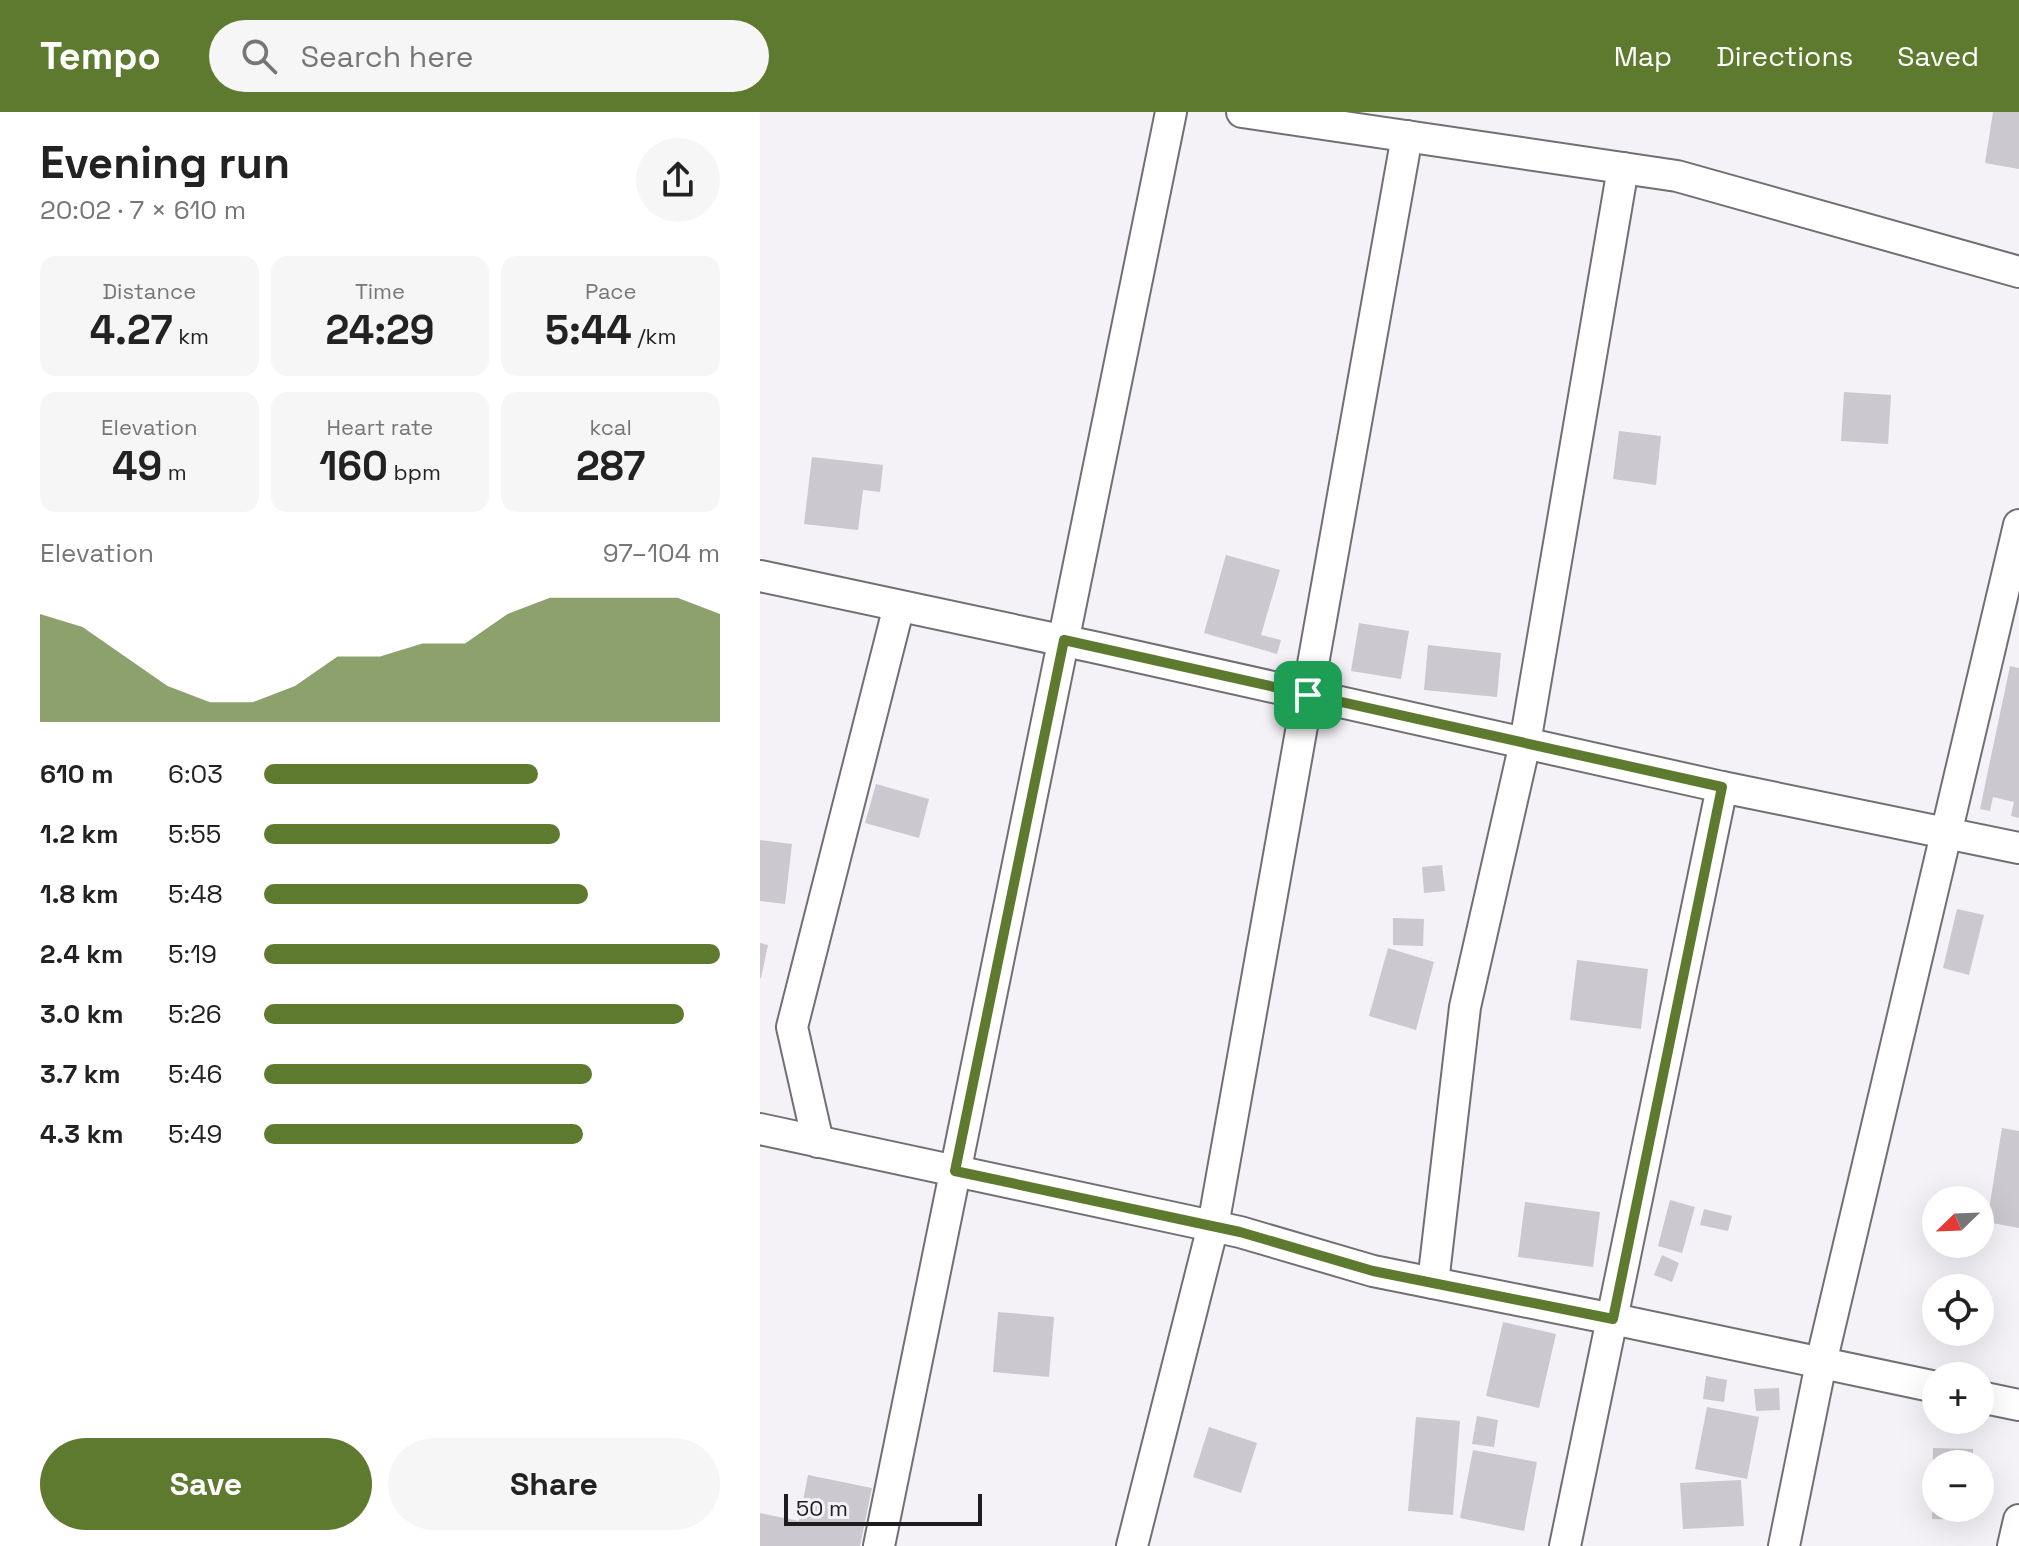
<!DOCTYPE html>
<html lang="en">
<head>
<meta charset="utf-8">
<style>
  :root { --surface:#fff; --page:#f6f6f6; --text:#222; --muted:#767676; --accent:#5e7a2f }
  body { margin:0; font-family:"Space Grotesk",sans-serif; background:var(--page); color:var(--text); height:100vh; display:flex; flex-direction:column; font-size:30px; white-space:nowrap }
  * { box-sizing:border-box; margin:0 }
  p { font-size:26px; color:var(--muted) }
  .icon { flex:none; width:44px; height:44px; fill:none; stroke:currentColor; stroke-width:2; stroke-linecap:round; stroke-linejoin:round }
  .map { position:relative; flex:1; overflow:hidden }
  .drawer { display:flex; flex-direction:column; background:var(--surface); width:760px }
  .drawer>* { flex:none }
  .needle { width:52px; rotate:247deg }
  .tools { position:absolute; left:1162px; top:1074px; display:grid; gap:16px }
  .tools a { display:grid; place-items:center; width:72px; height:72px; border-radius:50%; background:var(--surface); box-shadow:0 8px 32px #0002; font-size:40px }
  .scale { position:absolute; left:24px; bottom:20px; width:198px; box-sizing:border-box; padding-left:8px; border:4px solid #1d1c1f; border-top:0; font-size:22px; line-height:28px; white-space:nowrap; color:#1d1c1f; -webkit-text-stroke:6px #f4f1f7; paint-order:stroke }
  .pin { position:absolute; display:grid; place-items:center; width:68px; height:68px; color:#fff; margin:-34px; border-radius:16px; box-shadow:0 4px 12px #0006 }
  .round { display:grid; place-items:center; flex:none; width:84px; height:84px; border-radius:42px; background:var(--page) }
  .head { display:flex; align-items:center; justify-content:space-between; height:136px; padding:0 40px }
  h1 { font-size:44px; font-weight:800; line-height:60px }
  .metrics { display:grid; grid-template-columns:repeat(3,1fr); gap:12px; height:136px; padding:8px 40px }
  .metrics div { display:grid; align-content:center; border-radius:16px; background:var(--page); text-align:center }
  .metrics b { font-size:40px; font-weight:800 }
  .metrics small { font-size:22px; font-weight:400 }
  .metrics p { font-size:22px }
  .chart { height:224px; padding:16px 40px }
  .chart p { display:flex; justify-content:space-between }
  .chart svg { width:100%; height:144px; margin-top:8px; fill:var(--accent); opacity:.7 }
  .primary-button { display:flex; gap:16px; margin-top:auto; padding:16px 40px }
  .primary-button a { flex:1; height:92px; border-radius:48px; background:var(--accent); color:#fff; font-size:32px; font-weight:800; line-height:92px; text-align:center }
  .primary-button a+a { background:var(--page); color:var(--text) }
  ul { padding:0 40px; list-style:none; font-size:26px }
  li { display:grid; grid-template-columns:128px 96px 1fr; align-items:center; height:60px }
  li i { height:20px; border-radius:10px; background:var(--accent) }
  header { display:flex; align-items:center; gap:48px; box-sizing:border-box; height:112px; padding:0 40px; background:var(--accent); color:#fff }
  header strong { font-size:38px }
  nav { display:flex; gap:44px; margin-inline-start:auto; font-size:28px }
  .search { width:560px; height:72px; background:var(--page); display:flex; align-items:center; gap:20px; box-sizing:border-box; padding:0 28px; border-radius:44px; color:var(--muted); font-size:30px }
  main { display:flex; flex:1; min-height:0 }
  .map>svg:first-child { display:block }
</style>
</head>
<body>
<header>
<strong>Tempo</strong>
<div class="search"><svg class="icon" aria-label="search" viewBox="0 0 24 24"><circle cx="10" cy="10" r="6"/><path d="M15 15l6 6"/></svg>Search here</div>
<nav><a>Map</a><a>Directions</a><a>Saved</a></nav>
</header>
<main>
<section class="drawer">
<div class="head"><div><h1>Evening run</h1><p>20:02 · 7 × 610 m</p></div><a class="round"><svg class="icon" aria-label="share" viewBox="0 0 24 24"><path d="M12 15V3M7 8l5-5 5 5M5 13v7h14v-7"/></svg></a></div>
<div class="metrics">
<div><p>Distance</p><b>4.27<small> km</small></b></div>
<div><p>Time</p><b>24:29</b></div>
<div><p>Pace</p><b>5:44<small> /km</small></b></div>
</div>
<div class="metrics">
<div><p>Elevation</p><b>49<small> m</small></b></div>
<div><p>Heart rate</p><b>160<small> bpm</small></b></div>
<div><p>kcal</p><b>287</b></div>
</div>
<div class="chart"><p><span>Elevation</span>97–104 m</p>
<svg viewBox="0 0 160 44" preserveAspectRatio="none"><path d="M0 44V11L10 15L20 24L30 33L40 38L50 38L60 33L70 24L80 24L90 20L100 20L110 11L120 6L130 6L140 6L150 6L160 11V44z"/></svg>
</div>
<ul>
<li><b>610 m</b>6:03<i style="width:60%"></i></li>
<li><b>1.2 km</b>5:55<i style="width:65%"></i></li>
<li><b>1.8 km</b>5:48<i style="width:71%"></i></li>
<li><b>2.4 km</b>5:19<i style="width:100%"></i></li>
<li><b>3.0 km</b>5:26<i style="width:92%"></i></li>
<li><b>3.7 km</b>5:46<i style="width:72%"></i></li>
<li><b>4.3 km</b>5:49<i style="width:70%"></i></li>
</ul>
<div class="primary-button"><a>Save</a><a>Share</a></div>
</section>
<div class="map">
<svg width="1259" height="1434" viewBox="0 0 1259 1434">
  <rect width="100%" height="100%" fill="#f4f1f7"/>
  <g fill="#cbc8cf">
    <polygon points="1233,0 1259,0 1259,57 1225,51"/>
    <polygon points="1084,280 1131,283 1128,332 1081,329"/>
    <polygon points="859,319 901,324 896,373 853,367"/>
    <polygon points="52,345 123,353 120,380 103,378 98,418 44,412"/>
    <polygon points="466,443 520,458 501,523 521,528 517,542 444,521"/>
    <polygon points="599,511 649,519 641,567 591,559"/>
    <polygon points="668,533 741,541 737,585 664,578"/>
    <polygon points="1250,554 1259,556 1259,706 1251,704 1254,690 1233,685 1230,699 1220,697"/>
    <polygon points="116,672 169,687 159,726 105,711"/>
    <polygon points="0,728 32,732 25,792 0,789"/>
    <polygon points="682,753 685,779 664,781 662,755"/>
    <polygon points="1197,797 1224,803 1209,863 1183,856"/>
    <polygon points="633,806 664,807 663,834 633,833"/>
    <polygon points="0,831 8,833 1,866 0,866"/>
    <polygon points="628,836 674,850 656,918 609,904"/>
    <polygon points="817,848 888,857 881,917 810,908"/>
    <polygon points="1242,1016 1259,1019 1259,1116 1227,1110"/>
    <polygon points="910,1088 935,1095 922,1141 898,1134"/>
    <polygon points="765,1090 840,1100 833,1155 758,1145"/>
    <polygon points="944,1097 972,1104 968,1119 940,1113"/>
    <polygon points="902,1143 919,1151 912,1170 894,1163"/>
    <polygon points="238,1200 294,1205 289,1265 233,1260"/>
    <polygon points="743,1210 796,1222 779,1296 726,1284"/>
    <polygon points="946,1264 967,1268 964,1290 943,1287"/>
    <polygon points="1019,1276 1020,1298 996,1299 994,1277"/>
    <polygon points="947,1295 999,1305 987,1367 935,1357"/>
    <polygon points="717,1304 738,1308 734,1335 712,1332"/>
    <polygon points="656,1305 700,1309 693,1403 648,1399"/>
    <polygon points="449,1315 497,1331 481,1381 433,1365"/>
    <polygon points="1173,1336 1213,1337 1213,1352 1176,1352 1176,1396 1212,1396 1211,1408 1172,1407"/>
    <polygon points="713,1338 777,1350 764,1419 700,1406"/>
    <polygon points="48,1363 112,1376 100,1434 0,1434 0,1401 39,1409"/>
    <polygon points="981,1368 984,1414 923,1417 920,1371"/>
  </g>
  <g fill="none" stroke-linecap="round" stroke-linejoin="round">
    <g stroke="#716e74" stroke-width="34">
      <g id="minor">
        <polyline points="482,0 917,64 1259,160"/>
        <polyline points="0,464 338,536 962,675 805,1434"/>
        <polyline points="962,675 1259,736"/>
        <polyline points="0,1017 480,1120 613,1159 853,1207 1176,1275"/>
        <polyline points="58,1030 32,915 139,494"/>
        <polyline points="673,1171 705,895 765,631 863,56"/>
        <polyline points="1220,1285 1259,1293"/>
        <polyline points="119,1434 411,0"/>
        <polyline points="372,1434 453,1114 647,24"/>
        <polyline points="1024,1434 1061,1251 1259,413"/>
        <polyline points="1253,1434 1259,1408"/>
      </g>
    </g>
    <use href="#minor" stroke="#fff" stroke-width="30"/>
  </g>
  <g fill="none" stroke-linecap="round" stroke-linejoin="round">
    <g stroke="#fff" stroke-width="16">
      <polygon id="route" points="304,528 962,675 853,1207 613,1159 480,1120 195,1059"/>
    </g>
    <use href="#route" stroke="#5e7a2f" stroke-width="10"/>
  </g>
</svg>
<div class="tools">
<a><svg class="needle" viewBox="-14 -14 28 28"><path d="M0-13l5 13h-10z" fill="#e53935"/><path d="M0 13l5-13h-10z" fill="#767676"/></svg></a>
<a><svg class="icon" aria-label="locate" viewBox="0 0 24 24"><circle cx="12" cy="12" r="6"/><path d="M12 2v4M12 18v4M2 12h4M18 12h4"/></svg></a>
<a>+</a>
<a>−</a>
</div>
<div class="scale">50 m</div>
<div class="pin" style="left:548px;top:583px;background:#1e9e55"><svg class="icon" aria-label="arrive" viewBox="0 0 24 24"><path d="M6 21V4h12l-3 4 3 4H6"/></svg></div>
</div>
</main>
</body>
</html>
